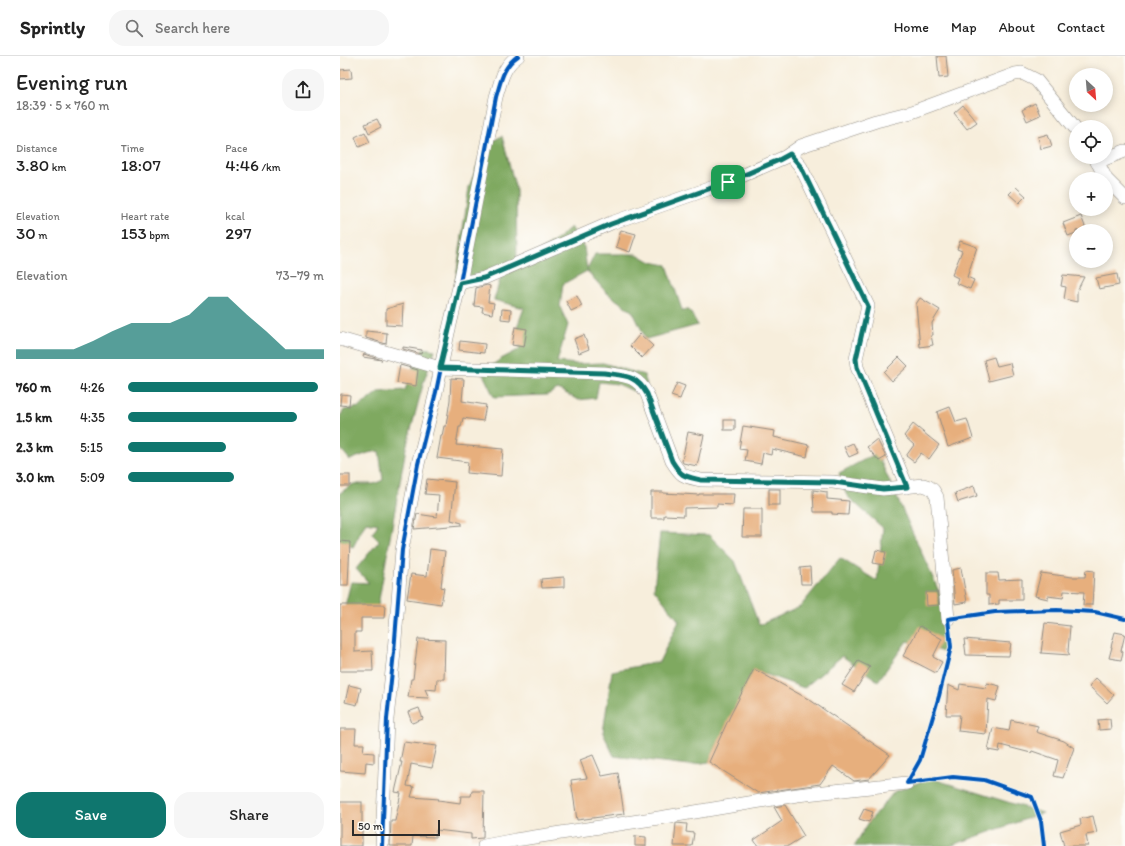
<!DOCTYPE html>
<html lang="en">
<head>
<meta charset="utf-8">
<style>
  :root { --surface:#fff; --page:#f6f6f6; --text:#222; --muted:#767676; --line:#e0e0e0; --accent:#0f766e }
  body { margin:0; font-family:Itim,sans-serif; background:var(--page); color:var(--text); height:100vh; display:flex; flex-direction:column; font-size:15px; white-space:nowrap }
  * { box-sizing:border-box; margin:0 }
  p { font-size:13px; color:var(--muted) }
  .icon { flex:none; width:22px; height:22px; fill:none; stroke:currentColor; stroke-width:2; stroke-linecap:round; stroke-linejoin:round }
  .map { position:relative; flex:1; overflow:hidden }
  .sheet { display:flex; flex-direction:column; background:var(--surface); width:340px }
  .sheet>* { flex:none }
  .needle { width:26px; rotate:154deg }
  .fabs { position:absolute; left:729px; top:12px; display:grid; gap:8px }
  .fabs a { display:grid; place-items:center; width:44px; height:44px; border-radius:50%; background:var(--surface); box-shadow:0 2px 10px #0003; font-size:20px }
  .scale { position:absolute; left:12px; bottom:10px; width:88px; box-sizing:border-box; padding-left:4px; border:2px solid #2b2b2b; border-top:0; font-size:11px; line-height:14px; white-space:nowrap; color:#2b2b2b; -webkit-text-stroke:3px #fdfcf7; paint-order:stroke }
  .pin { position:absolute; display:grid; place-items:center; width:34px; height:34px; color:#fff; margin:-17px; border-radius:8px; box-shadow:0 2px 6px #0006 }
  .round { display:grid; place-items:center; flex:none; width:42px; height:42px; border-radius:16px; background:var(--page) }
  .overview { display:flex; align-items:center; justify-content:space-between; height:68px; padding:0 16px }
  h1 { font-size:22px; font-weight:600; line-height:30px }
  .metrics { display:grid; grid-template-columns:repeat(3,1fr); gap:6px; height:68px; padding:4px 16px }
  .metrics div { display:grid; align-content:center }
  .metrics b { font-size:17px; font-weight:600 }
  .metrics small { font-size:11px; font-weight:400 }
  .metrics p { font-size:11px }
  .chart { height:112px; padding:8px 16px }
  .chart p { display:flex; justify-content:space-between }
  .chart svg { width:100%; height:72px; margin-top:4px; fill:var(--accent); opacity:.7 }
  .action { display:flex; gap:8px; margin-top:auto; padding:8px 16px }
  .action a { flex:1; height:46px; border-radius:16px; background:var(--accent); color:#fff; font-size:16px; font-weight:600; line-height:46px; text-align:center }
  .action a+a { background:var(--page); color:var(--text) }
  ul { padding:0 16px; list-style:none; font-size:13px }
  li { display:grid; grid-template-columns:64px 48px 1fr; align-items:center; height:30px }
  li i { height:10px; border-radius:5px; background:var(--accent) }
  header { display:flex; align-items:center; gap:24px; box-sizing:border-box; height:56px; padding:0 20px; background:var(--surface); border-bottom:1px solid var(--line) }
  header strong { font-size:19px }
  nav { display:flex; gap:22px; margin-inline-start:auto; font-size:14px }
  .search { width:280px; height:36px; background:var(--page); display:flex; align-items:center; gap:10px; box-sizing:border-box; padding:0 14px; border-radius:16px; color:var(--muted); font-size:15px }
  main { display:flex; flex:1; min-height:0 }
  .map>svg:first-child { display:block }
</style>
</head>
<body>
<header>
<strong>Sprintly</strong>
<div class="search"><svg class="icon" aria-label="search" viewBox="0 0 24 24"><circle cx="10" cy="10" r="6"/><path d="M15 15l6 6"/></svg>Search here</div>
<nav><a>Home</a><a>Map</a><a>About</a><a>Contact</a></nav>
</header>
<main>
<section class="sheet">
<div class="overview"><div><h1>Evening run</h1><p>18:39 · 5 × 760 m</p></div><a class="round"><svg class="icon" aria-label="share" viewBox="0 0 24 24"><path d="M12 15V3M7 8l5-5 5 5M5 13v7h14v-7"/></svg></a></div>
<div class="metrics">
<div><p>Distance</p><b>3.80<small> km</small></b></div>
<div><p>Time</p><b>18:07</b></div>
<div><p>Pace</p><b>4:46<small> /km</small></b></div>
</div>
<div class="metrics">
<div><p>Elevation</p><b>30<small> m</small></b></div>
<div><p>Heart rate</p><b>153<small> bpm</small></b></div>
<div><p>kcal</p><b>297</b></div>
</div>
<div class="chart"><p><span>Elevation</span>73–79 m</p>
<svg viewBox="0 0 160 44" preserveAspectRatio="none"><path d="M0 44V38L10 38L20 38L30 38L40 33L50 27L60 22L70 22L80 22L90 17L100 6L110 6L120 17L130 27L140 38L150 38L160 38V44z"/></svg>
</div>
<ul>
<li><b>760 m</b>4:26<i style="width:97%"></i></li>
<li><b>1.5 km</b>4:35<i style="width:86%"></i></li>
<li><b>2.3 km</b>5:15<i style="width:50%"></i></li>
<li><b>3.0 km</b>5:09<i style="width:54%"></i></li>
</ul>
<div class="action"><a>Save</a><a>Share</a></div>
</section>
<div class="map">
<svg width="785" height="790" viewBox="0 0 785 790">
  <rect width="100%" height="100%" fill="#fdfcf7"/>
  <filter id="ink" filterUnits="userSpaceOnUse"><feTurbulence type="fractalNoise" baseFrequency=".025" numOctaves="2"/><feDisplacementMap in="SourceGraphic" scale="8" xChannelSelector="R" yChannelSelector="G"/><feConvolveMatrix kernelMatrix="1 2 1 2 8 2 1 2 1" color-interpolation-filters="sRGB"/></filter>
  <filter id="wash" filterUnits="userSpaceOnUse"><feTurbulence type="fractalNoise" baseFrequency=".012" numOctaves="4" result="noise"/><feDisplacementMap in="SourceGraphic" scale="16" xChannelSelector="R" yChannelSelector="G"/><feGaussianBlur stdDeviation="0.9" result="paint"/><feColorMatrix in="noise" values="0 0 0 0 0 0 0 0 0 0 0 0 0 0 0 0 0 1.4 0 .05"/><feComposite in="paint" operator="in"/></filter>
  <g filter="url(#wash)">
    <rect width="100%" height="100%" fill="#f7eedc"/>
    <g fill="#7fa961" stroke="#556a46">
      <polygon points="162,80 176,134 177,205 115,229 129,131 145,89"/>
      <polygon points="231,171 244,191 247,214 255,198 297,198 311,206 327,209 342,254 349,254 358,269 306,283 293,256 267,237 247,215 223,228 220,251 228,269 217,306 237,308 263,307 304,319 307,328 293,335 278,328 259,326 256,342 238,344 218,333 207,339 154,341 142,316 161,303 180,293 174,279 184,252 154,244 161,220 215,185"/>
      <polygon points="83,292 95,294 84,325 66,392 37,555 5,550 11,526 29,527 16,513 39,485 32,478 38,468 26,466 13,491 0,486 0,437 13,428 34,428 43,424 39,395 28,397 10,404 0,392 0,360 4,354 19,351 38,336 65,334 76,303"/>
      <polygon points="537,397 601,540 603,596 567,585 538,625 502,600 464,632 414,614 369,706 348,709 274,700 263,677 272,615 319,606 339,565 314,533 320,477 369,479 395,505 419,569 460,551 500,502 537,525 543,472 507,440 499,417"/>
      <polygon points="590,722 703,757 610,790 514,790 529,766 554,736"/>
    </g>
    <g id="blocks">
      <g fill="#e7af7d">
        <polygon points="597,0 606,0 608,21 599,22"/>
        <polygon points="11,13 12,22 0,23 0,14"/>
        <polygon points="695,47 700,59 687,65 682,54"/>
        <polygon points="623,49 637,66 627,73 614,57"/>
        <polygon points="37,63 41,71 29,77 25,68"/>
        <polygon points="25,76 30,86 19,91 15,81"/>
        <polygon points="708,78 712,90 701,93 698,81"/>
        <polygon points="676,131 686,140 679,147 669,138"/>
        <polygon points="741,160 746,173 736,175 736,177 728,180 723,167"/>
        <polygon points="281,174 296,178 290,196 276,191"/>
        <polygon points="620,185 637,191 627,221 634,224 630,233 616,227 618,222 612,219 622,195 617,193"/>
        <polygon points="777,218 779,229 759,233 756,222"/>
        <polygon points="723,219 744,221 737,235 737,246 724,243 726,231 721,230"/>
        <polygon points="147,229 150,230 148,246 154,247 152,258 142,256 143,251 134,250 136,232"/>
        <polygon points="237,240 242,250 231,255 226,245"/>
        <polygon points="580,242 600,254 592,267 593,279 591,279 593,289 580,291 576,248"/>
        <polygon points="63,248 62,270 46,269 46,253"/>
        <polygon points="162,253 171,254 170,264 161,263"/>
        <polygon points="175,271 187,273 184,291 172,289"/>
        <polygon points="26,275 47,277 46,288 26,282"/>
        <polygon points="300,278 313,290 302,302 290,290"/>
        <polygon points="244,279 249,293 239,297 234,283"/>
        <polygon points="120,285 145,288 144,297 119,294"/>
        <polygon points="63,291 82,294 81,298 63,293"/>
        <polygon points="24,298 42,304 23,301"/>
        <polygon points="559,301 568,310 552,325 544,316"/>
        <polygon points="654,301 657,310 670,307 673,319 649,325 644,304"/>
        <polygon points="60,309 78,314 76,330 57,327"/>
        <polygon points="111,322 124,323 122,345 146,349 143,365 123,362 121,371 119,371 116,389 163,393 161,420 127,417 128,406 97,402 101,380 102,380 104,370 106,370 110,344"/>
        <polygon points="337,327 345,330 340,343 331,340"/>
        <polygon points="1,338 10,339 9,350 0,349"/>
        <polygon points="610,351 616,366 627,363 633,382 608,391 597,356"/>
        <rect x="384" y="364" width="11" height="10"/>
        <polygon points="573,368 599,389 589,403 581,397 574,406 566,400 574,389 564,380"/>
        <polygon points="403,370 435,375 434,381 469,389 467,401 432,393 431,399 423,397 421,408 405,405 407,394 399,393"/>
        <polygon points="348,376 364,379 357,410 343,407 342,405"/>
        <polygon points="537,383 546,401 539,405 527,391"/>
        <polygon points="513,387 518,397 509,401 504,391"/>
        <rect x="0" y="419" width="10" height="11"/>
        <polygon points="87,423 115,426 111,464 122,467 122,469 74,473 77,458 97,461 99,439 85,438"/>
        <polygon points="634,430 637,440 618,446 615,437"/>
        <rect x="429" y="433" width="11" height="16"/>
        <polygon points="473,434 487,436 487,443 509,445 508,459 492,458 492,456 474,456"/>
        <polygon points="311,436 323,436 323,437 359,439 359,438 394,438 393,449 377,448 377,451 344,452 344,460 324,459 324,462 311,462"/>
        <polygon points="403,453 422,453 422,481 402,481"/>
        <polygon points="0,485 10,486 8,529 0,529"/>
        <polygon points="90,493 105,495 101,531 104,532 101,548 67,543 71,518 87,520"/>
        <polygon points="536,494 546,496 543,509 533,507"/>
        <polygon points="470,511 471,528 461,528 460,512"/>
        <polygon points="621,512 627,546 615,548 612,514"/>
        <polygon points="746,514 754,515 752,549 743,549 744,536 724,535 723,542 708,540 708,543 695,540 701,517 732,521 745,521"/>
        <polygon points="646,517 658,517 659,524 682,523 682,544 659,544 659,548 649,549 649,539 646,539"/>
        <polygon points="224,521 224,531 202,532 201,523"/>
        <polygon points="586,536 597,536 599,549 587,550"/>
        <polygon points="0,549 45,549 44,562 21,562 21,576 15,576 15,596 32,595 33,615 0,615"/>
        <polygon points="705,567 730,570 728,596 730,599 701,597"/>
        <polygon points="580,570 602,583 593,601 602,606 596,617 563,600"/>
        <polygon points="775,576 785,578 781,595 783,596 781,604 769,602 772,591 771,591"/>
        <polygon points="78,583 105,584 104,623 97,623 96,634 85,633 89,642 68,641 71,623 73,623"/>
        <polygon points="624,583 671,587 669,600 626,599"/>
        <polygon points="518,605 530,611 514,636 502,629"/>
        <polygon points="414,613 470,644 550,699 529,723 514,725 493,710 480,728 418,737 369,706 390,660"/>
        <polygon points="756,622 774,639 767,647 749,630"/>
        <polygon points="647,627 660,630 656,645 648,643 646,678 618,675 620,659 606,659 608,629 619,634 620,628 646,632"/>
        <polygon points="9,629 21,632 17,649 5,646"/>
        <polygon points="79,652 83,663 72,667 68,656"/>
        <polygon points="770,663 771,673 759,674 758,664"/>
        <polygon points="671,664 698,670 696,676 724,685 734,692 723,722 714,720 718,704 692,695 691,697 660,689 659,696 648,694 653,672 669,675"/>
        <polygon points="0,673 16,673 15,688 24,688 23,696 34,697 34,707 26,706 25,717 0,715"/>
        <polygon points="64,686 97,690 92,712 71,708 67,730 74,731 71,741 99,743 98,744 120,747 121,740 131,740 132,735 144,735 143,782 131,783 131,778 96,774 96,781 73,780 72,790 50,790 51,765 55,765 61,737 55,736 62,706 60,706"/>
        <polygon points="253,699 262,720 278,717 284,758 237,764 231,724 247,722 240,704"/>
        <rect x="0" y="746" width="22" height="44"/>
        <polygon points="445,749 464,780 448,790 418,790 414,784 442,765 434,751"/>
        <polygon points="524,753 533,756 529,766 519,763"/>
        <polygon points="753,760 757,777 746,779 748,790 724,790 720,775 741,769 740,763"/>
        <polygon points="336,767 347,768 346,776 354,777 352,790 334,790"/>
        <polygon points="295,780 306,781 306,790 295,790"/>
      </g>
    </g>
  </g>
  <g filter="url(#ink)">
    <use href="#blocks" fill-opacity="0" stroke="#918c84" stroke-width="1"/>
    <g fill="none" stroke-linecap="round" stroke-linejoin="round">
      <g stroke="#918c84" stroke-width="14">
        <g id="street">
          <polyline points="450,98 461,111 528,250 516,303 517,311 567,431"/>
          <polyline points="755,101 766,123 785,142"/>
          <polyline points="757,106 785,95"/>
          <polyline points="120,227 144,222 271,167 388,126 445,101 461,90 536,65 572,56 675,18 682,17 696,24 736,73"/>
          <path d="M 0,283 L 100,312 L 264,317 C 284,320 296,318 307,338 L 332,405 C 342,421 343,420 361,424 L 493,426 L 543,433 L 583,429 L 589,431 L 593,434 L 597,441 L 608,563"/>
          <path d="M 42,790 L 47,663 L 54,596 L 62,494 L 78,408 L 96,336 L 108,277 L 120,227 L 156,41 C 161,25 163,10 178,0"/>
          <polyline points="144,790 175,784 325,761 457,739 567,727"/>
        </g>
      </g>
      <use href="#street" stroke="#fff" stroke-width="13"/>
      <g stroke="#fdfcf7" stroke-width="6">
        <g id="cycleway">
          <path d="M 42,790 L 47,663 L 54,596 L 62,494 L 78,408 L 96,336 L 108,277 L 120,227 L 156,41 C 161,25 163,10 178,0"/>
          <polyline points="704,790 701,765 692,741 644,724 613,721 567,727 580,704 599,640 611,591 608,563 655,556 717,554 755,556 785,563"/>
        </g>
      </g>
      <use href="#cycleway" stroke="#0057b8" stroke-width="4"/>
    </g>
  </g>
  <g fill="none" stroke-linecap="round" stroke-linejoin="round" filter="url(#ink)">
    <g stroke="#fff" stroke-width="8">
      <path id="route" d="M 450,98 L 461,111 L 528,250 L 516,303 L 517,311 L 567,431 L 543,433 L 494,426 L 361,424 C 343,420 342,421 332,405 L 307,338 C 296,318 284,320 264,317 L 100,312 L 120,227 L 144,222 L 271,168 L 388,126 L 439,104 Z"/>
    </g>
    <use href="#route" stroke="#0f766e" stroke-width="5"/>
  </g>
</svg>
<div class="fabs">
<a><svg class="needle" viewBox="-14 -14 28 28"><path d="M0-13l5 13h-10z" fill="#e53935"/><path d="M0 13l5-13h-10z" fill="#767676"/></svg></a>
<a><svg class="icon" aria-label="locate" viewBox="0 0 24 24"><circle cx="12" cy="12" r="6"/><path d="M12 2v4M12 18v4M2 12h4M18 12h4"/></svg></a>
<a>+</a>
<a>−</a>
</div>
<div class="scale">50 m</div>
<div class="pin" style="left:388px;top:126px;background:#1e9e55"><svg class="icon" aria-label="arrive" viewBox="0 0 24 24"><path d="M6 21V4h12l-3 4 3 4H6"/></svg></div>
</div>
</main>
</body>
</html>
